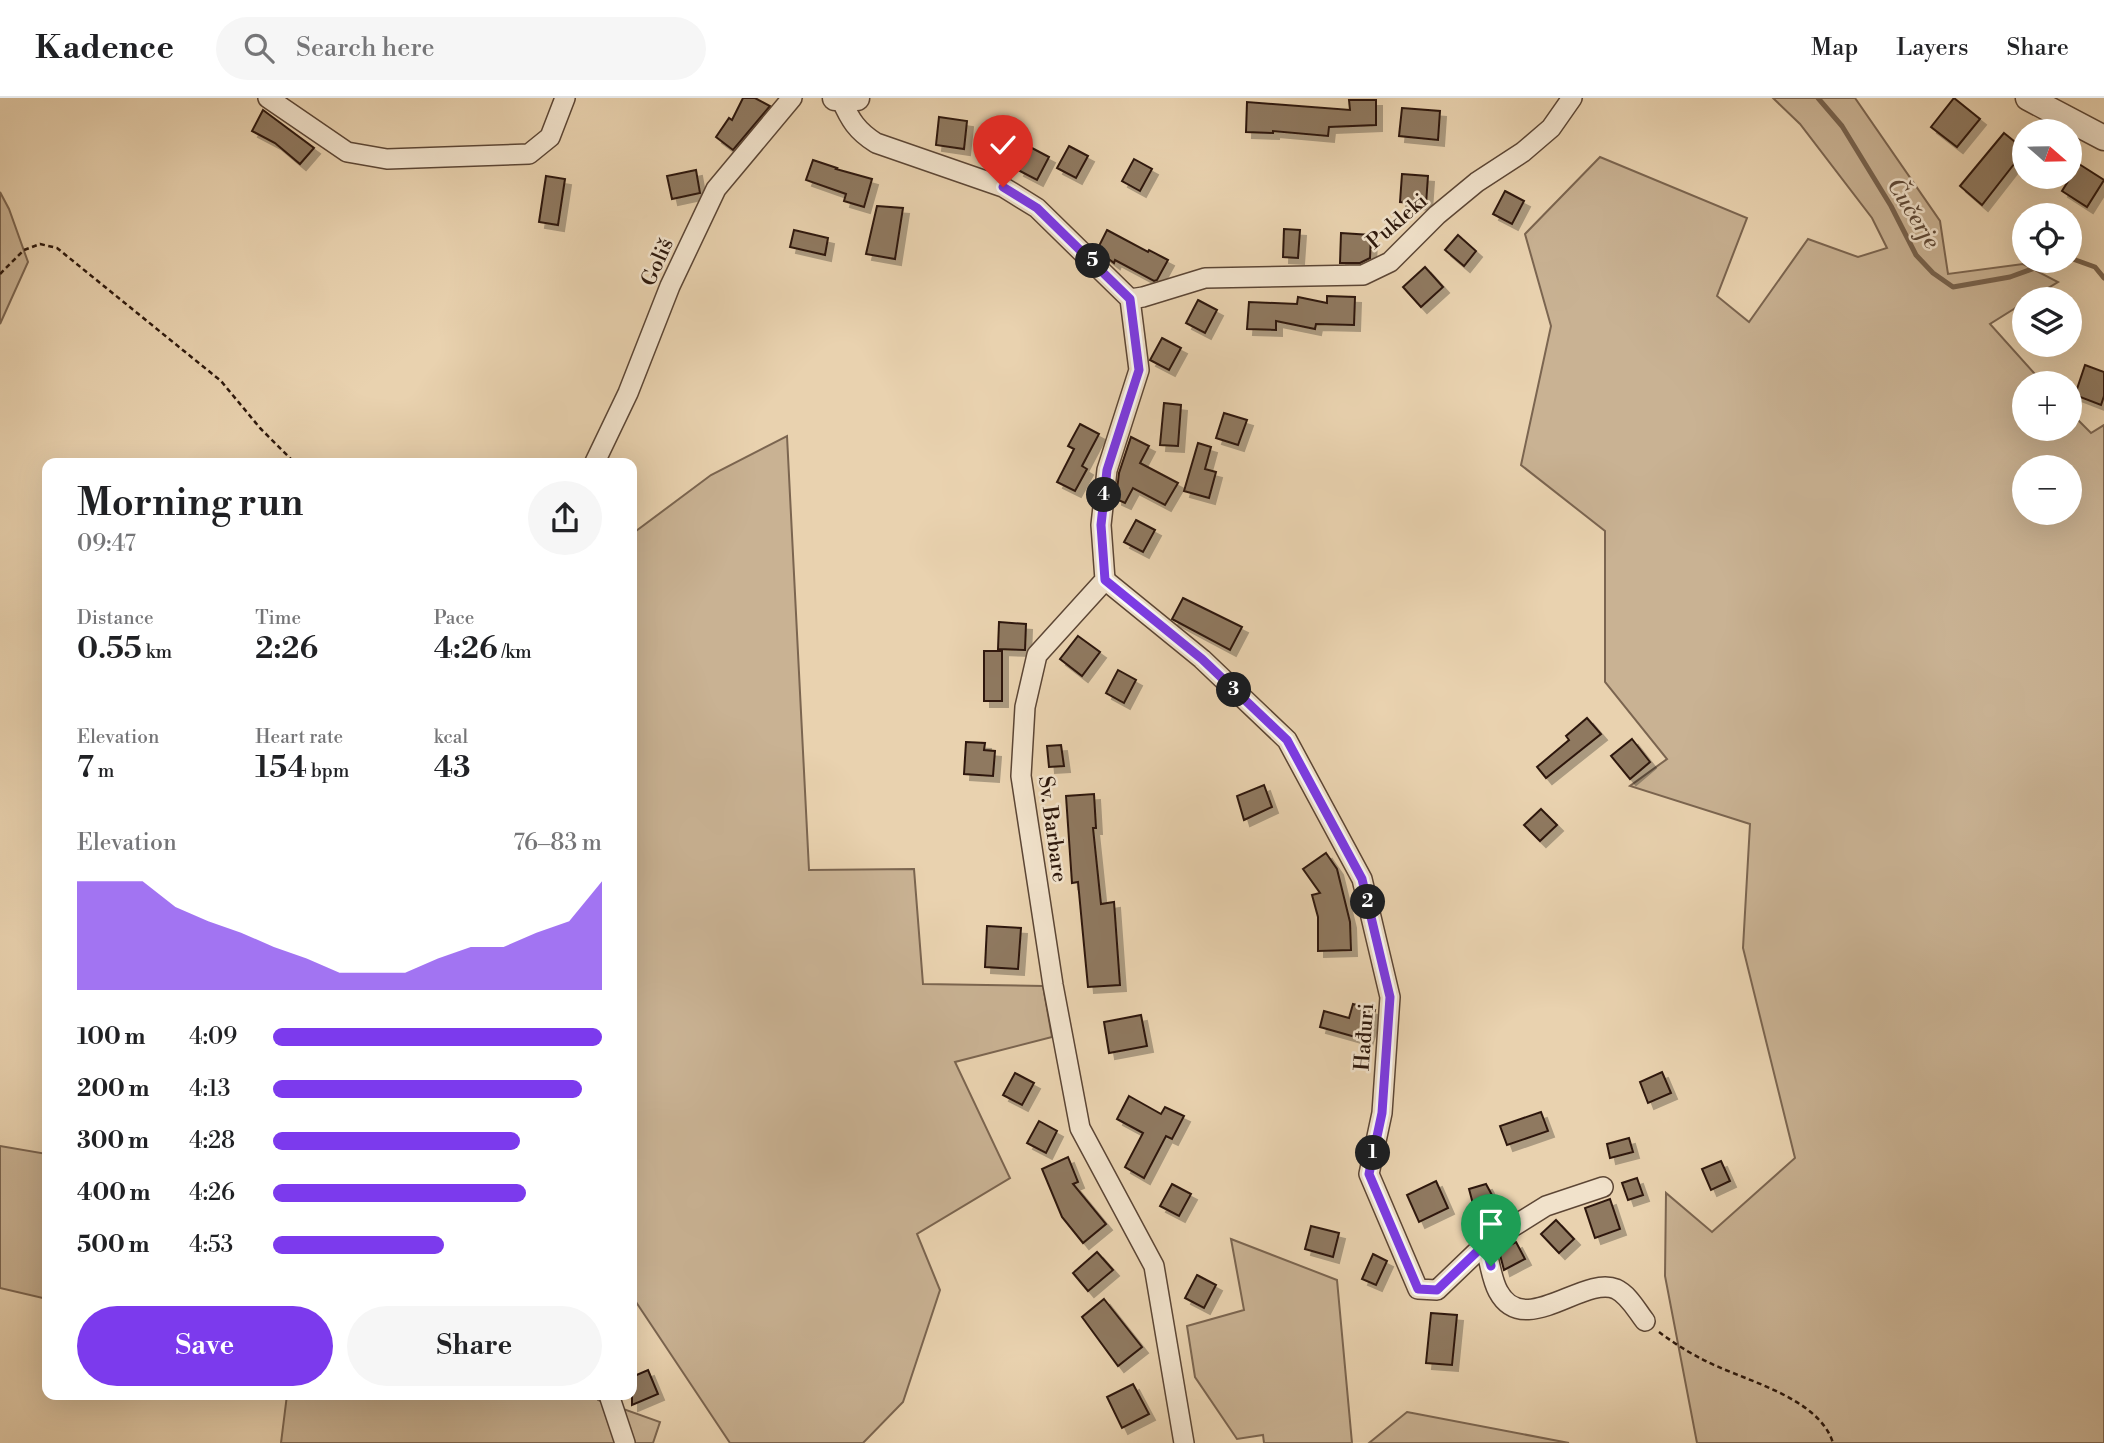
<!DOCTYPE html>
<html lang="en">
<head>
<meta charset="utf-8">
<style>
  :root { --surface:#fff; --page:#f6f6f6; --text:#202124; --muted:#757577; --line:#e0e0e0; --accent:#7c3aed }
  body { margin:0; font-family:"Libre Bodoni",serif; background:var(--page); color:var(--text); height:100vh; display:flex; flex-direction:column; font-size:26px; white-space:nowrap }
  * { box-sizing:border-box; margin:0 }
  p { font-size:23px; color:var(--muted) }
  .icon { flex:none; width:38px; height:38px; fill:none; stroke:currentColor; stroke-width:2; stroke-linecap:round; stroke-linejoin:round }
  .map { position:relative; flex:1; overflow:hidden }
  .details { position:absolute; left:42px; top:360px; width:595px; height:942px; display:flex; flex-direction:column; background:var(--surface); border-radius:14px; box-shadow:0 7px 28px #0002 }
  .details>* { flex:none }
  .needle { width:46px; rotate:110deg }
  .fabs { position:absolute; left:2012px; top:21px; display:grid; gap:14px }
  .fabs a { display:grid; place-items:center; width:70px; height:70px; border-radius:50%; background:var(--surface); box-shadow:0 7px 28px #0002; font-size:35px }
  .pin { position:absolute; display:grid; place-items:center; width:60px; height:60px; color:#fff; margin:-72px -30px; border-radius:50% 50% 50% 0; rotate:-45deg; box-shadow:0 0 7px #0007 }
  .pin .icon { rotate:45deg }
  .km { position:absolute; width:35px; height:35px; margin:-18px; border-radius:50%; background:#222; color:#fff; font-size:19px; line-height:35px; text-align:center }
  .round { display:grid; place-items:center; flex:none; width:74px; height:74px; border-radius:37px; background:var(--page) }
  .headline { display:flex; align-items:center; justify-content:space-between; height:119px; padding:0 35px }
  h1 { font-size:38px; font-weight:600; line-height:52px }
  .stats { display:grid; grid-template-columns:repeat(3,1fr); gap:10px; height:119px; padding:7px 35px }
  .stats div { display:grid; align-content:center }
  .stats b { font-size:30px; font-weight:600 }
  .stats small { font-size:19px; font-weight:400 }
  .stats p { font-size:19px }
  .chart { height:196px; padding:14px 35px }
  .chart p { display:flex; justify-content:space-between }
  .chart svg { width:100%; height:126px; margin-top:7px; fill:var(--accent); opacity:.7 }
  .primary-button { display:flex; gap:14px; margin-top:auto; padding:14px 35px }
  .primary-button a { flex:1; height:80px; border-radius:42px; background:var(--accent); color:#fff; font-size:28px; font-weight:600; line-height:80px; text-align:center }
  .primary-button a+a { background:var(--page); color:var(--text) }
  ul { padding:0 35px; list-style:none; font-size:23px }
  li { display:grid; grid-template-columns:112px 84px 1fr; align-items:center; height:52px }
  li i { height:18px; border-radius:9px; background:var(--accent) }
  header { display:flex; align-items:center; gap:42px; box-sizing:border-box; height:98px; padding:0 35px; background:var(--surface); border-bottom:2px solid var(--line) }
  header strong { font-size:33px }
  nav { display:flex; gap:38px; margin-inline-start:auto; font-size:24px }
  .search { width:490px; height:63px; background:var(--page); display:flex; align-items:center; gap:18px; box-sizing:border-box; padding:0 24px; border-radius:38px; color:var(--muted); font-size:26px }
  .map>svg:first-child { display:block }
</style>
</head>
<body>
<header>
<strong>Kadence</strong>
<div class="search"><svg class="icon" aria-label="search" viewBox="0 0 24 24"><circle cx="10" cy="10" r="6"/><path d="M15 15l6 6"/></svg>Search here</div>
<nav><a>Map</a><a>Layers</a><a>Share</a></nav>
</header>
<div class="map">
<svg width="2104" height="1345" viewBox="0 0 2104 1345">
  <defs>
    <filter id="shadow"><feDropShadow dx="6" dy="6" stdDeviation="0" flood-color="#0004"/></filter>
  </defs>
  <rect width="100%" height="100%" fill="#e9d2af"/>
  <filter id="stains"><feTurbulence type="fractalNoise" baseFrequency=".00286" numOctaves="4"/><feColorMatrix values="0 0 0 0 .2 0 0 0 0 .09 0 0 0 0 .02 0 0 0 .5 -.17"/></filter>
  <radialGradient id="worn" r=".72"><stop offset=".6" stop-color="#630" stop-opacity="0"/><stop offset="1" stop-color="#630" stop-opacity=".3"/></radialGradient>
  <g fill="#c9b293" stroke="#7b6550" stroke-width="2" fill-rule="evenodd">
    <path d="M 1773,0 L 1855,0 L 1940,123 L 1948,176 L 2023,166 L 2058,184 L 2030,201 L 2025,201 L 2025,204 L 1990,226 L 2043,285 L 2025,285 L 2025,331 L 2070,331 L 2070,314 L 2091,335 L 2104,327 L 2104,1345 L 1697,1345 L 1665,1178 L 1666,1095 L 1712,1134 L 1795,1060 L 1743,850 L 1750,726 L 1630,688 L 1667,661 L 1605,584 L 1605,433 L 1521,367 L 1551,228 L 1525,136 L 1600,59 L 1747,120 L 1717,198 L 1749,224 L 1808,141 L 1858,159 L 1887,150 L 1872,120 L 1800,26 ZM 2070,369 L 2070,415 L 2025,415 L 2025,369 Z"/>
    <polygon points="0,94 9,111 28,164 0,226"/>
    <polygon points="787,338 809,772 914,771 923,886 1043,888 1052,939 955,964 1010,1080 917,1136 940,1192 903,1304 863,1345 730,1345 632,1198 632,436 711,377"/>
    <polygon points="0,1048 47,1056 47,1201 0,1190"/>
    <polygon points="1231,1141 1337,1182 1352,1345 1264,1345 1263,1337 1237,1341 1195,1279 1187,1228 1244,1212"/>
    <polygon points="287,1297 596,1297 598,1302 660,1324 653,1345 281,1345"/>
    <polygon points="1407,1314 1569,1345 1369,1345"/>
  </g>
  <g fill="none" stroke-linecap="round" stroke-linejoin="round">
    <g stroke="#77624d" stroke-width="5">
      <polyline points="1818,0 1842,28 1891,108 1916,157 1933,175 1953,189 2010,179 2054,163"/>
      <polyline points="2070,160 2095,169 2104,180"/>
    </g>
  </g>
  <g fill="#8f7961" stroke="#2d180c" stroke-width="2" filter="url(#shadow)">
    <polygon points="743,0 755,0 770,8 733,52 716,39 729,20 732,22"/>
    <polygon points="1954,0 1980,21 1957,49 1931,29"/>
    <polygon points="1349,2 1376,2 1376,27 1329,29 1328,38 1273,33 1273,35 1246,34 1247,4 1350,12"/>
    <polygon points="1402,10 1440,13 1438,42 1399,38"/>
    <polygon points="263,12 314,50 300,66 275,45 252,33"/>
    <polygon points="939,19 967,23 964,51 936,47"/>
    <polygon points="2004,35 2025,52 1982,107 1960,88"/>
    <polygon points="1069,48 1088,58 1076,80 1057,70"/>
    <polygon points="1030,49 1049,59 1037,82 1018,72"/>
    <polygon points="1134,61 1152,71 1140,93 1122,83"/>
    <polygon points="813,62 837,70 836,71 872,81 864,109 844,103 846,96 806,82"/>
    <polygon points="2079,66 2104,82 2087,109 2062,93"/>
    <polygon points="696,72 700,95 672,101 667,78"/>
    <polygon points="1402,76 1428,78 1426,106 1400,104"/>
    <polygon points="546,78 565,81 558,127 539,124"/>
    <polygon points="1505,93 1524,103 1512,126 1493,116"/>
    <polygon points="877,108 903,110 895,161 866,156"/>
    <polygon points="1284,131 1300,132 1298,160 1283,159"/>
    <polygon points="794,132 828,140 825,157 790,149"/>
    <polygon points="1107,132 1148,154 1149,152 1168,162 1157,182 1154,183 1115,162 1114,165 1097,152"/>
    <polygon points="1341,135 1371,137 1370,160 1360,165 1340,165"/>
    <polygon points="1458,137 1476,153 1464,168 1445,152"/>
    <polygon points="1425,169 1443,189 1421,209 1403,189"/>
    <polygon points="1327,198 1355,199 1354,227 1316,226 1315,231 1276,223 1276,232 1247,231 1249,204 1297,206 1298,199 1327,205"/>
    <polygon points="1198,202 1217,212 1205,235 1186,225"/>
    <polygon points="1162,240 1181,250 1169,272 1150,262"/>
    <polygon points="2085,267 2104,274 2104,298 2101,307 2075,297"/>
    <polygon points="1164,305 1181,307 1178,348 1160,347"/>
    <polygon points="1224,315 1247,322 1238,347 1216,340"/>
    <polygon points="1080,326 1099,336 1082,368 1087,371 1075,393 1057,384 1074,351 1068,348"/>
    <polygon points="1131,339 1149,348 1140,365 1178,385 1165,407 1133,390 1125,405 1116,401 1119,375"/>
    <polygon points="1198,345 1211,349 1205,371 1216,374 1209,400 1184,393"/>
    <polygon points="1136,422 1155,432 1143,454 1124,444"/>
    <polygon points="1183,500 1242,529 1230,552 1172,521"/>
    <polygon points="999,524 1026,526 1025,552 998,551"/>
    <polygon points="1078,538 1100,554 1082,578 1060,561"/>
    <rect x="984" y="553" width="18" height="50"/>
    <polygon points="1118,572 1136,582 1124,605 1106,595"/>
    <polygon points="1587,620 1601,636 1546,680 1537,669 1569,642 1566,638"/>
    <polygon points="1632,641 1650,664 1630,681 1611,658"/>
    <polygon points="966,644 985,645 984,652 995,653 993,678 964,676"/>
    <polygon points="1061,647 1064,668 1049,669 1047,648"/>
    <polygon points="1264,687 1272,709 1244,722 1237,698"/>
    <polygon points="1094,696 1096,730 1093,730 1101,806 1114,804 1120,887 1088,889 1078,784 1072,785 1066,698"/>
    <polygon points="1541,711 1557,727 1540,743 1524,727"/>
    <polygon points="1326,755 1337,771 1350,824 1351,852 1318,853 1318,819 1312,797 1320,795 1303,771"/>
    <polygon points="987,828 1021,830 1018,871 985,869"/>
    <polygon points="1353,906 1375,912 1366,942 1320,929 1324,913 1349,920"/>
    <polygon points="1141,917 1147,948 1109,955 1104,924"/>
    <polygon points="1662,974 1671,995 1648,1005 1640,984"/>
    <polygon points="1015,975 1034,985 1022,1007 1003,997"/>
    <polygon points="1129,998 1161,1016 1165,1009 1184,1018 1172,1041 1166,1038 1144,1080 1125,1069 1143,1035 1117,1021"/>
    <polygon points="1541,1014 1548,1033 1507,1047 1500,1028"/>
    <polygon points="1039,1023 1057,1033 1046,1055 1027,1045"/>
    <polygon points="1629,1040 1633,1054 1610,1060 1607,1046"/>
    <polygon points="1068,1059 1078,1084 1073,1086 1106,1126 1083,1145 1062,1119 1042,1071"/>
    <polygon points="1721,1063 1730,1083 1711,1092 1702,1071"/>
    <polygon points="1637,1080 1643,1097 1628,1102 1622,1085"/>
    <polygon points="1436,1083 1448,1110 1419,1124 1407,1097"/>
    <polygon points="1172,1086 1191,1096 1179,1118 1160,1108"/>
    <polygon points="1486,1086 1501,1114 1477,1121 1469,1091"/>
    <polygon points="1610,1101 1620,1131 1595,1140 1585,1110"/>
    <polygon points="1556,1122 1574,1141 1559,1155 1541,1136"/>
    <polygon points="1311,1128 1339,1135 1333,1159 1305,1151"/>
    <polygon points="1516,1144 1525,1161 1504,1172 1499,1153"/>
    <polygon points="1097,1154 1113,1172 1088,1193 1073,1175"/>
    <polygon points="1373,1156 1387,1163 1376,1187 1362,1181"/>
    <polygon points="1197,1177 1216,1187 1204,1210 1185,1200"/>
    <polygon points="1104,1201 1142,1249 1118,1268 1082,1219"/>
    <polygon points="1431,1215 1457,1217 1452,1267 1426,1265"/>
    <polygon points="648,1272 658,1296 632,1307 632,1279"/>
    <polygon points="1133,1286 1149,1316 1122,1330 1107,1299"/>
  </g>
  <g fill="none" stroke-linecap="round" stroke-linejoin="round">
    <g stroke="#5c4635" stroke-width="22">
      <g id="minor">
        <polyline points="268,0 347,54 387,61 529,56 550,39 565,0"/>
        <path d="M 841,1 C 850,22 857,33 876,45 L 1003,89 L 1037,110 L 1130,201 L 1139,272 L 1107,372 L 1101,427 L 1105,482 L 1037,557 L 1025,609 L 1021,678 L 1053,887 L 1080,1030 L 1154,1168 L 1184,1345"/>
        <polyline points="1130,201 1143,199 1205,180 1363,177 1390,164 1437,117 1477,84 1523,54 1551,30 1572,0"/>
        <polyline points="594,366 628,295 670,188 716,91 792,0"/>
        <polyline points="1105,482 1202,561 1287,642 1362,781 1390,899 1382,1015 1369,1076 1418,1191 1437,1192 1485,1146 1546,1108 1603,1089"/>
        <path d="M 1485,1146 C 1489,1160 1491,1180 1498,1193 C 1524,1242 1583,1177 1616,1191 C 1629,1197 1637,1213 1645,1223"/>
        <polyline points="609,1297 625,1345"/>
      </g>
    </g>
    <g stroke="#5c4635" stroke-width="27">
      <g id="tertiary">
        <polyline points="835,0 857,0"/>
        <polyline points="2028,0 2104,40"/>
      </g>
    </g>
    <g stroke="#2d180c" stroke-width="2.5" stroke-dasharray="5 3.5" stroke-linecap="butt">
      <polyline points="0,176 24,152 40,146 57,150 221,283 260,330 296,366"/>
      <path d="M 1659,1234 C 1671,1243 1686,1253 1700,1260 C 1739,1282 1818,1297 1833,1345"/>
    </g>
    <use href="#minor" stroke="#f1e2cb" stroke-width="19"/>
    <use href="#tertiary" stroke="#f1e2cb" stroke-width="24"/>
  </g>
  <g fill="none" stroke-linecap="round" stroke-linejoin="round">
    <g stroke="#fff" stroke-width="14">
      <polyline id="route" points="1003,89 1037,110 1130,201 1139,272 1107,372 1101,427 1105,482 1202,561 1287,642 1362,781 1390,899 1382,1015 1369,1076 1418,1191 1437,1192 1485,1146 1491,1168"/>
    </g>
    <use href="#route" stroke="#7c3aed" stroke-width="9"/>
  </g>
  <g text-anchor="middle" stroke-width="5" stroke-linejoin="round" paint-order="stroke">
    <g font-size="21" fill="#2d180c" stroke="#f1e2cb">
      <text transform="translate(1397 123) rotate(-41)" y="7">Pukleki</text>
      <text transform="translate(657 164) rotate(-66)" y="7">Goliš</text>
      <text transform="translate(1053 731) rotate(82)" y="7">Sv. Barbare</text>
      <text transform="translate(1364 939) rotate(-86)" y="7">Hađuri</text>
    </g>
    <g font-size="23" font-style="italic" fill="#5f4937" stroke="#f1e2cb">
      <text transform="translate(1914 115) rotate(58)" y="8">Čučerje</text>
    </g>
  </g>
  <rect width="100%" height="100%" filter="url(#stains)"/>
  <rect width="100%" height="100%" fill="url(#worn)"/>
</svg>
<div class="fabs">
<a><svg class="needle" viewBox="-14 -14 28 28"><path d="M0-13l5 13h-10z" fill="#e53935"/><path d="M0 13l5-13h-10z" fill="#757577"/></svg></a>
<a><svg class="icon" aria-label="locate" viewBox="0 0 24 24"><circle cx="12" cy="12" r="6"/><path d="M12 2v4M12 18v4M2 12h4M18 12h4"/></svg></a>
<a><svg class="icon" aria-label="layers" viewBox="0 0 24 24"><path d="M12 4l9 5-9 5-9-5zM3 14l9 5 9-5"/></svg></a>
<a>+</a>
<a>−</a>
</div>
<div class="pin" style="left:1491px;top:1168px;background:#1e9e55"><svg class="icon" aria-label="arrive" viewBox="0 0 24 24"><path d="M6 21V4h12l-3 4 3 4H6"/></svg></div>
<div class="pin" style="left:1003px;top:89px;background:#d93025"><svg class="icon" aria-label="check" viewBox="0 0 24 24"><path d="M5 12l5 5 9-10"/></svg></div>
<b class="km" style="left:1373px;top:1055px">1</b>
<b class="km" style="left:1368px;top:804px">2</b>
<b class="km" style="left:1234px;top:592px">3</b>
<b class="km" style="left:1104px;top:397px">4</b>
<b class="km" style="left:1093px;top:163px">5</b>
<section class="details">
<div class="headline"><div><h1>Morning run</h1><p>09:47</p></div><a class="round"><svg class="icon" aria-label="share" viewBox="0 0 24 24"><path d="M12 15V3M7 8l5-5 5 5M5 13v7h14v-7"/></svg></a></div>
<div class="stats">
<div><p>Distance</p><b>0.55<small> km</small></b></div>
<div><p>Time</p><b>2:26</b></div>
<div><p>Pace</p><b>4:26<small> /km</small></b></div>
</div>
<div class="stats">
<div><p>Elevation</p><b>7<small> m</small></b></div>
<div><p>Heart rate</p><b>154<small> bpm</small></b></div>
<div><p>kcal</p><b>43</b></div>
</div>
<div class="chart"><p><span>Elevation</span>76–83 m</p>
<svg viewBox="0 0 160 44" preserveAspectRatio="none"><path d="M0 44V6L10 6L20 6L30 15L40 20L50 24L60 29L70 33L80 38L90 38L100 38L110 33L120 29L130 29L140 24L150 20L160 6V44z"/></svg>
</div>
<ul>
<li><b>100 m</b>4:09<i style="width:100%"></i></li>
<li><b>200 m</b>4:13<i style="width:94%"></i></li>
<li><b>300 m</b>4:28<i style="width:75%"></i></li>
<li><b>400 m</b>4:26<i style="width:77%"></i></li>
<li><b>500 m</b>4:53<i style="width:52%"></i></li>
</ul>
<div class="primary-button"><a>Save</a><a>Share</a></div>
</section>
</div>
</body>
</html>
